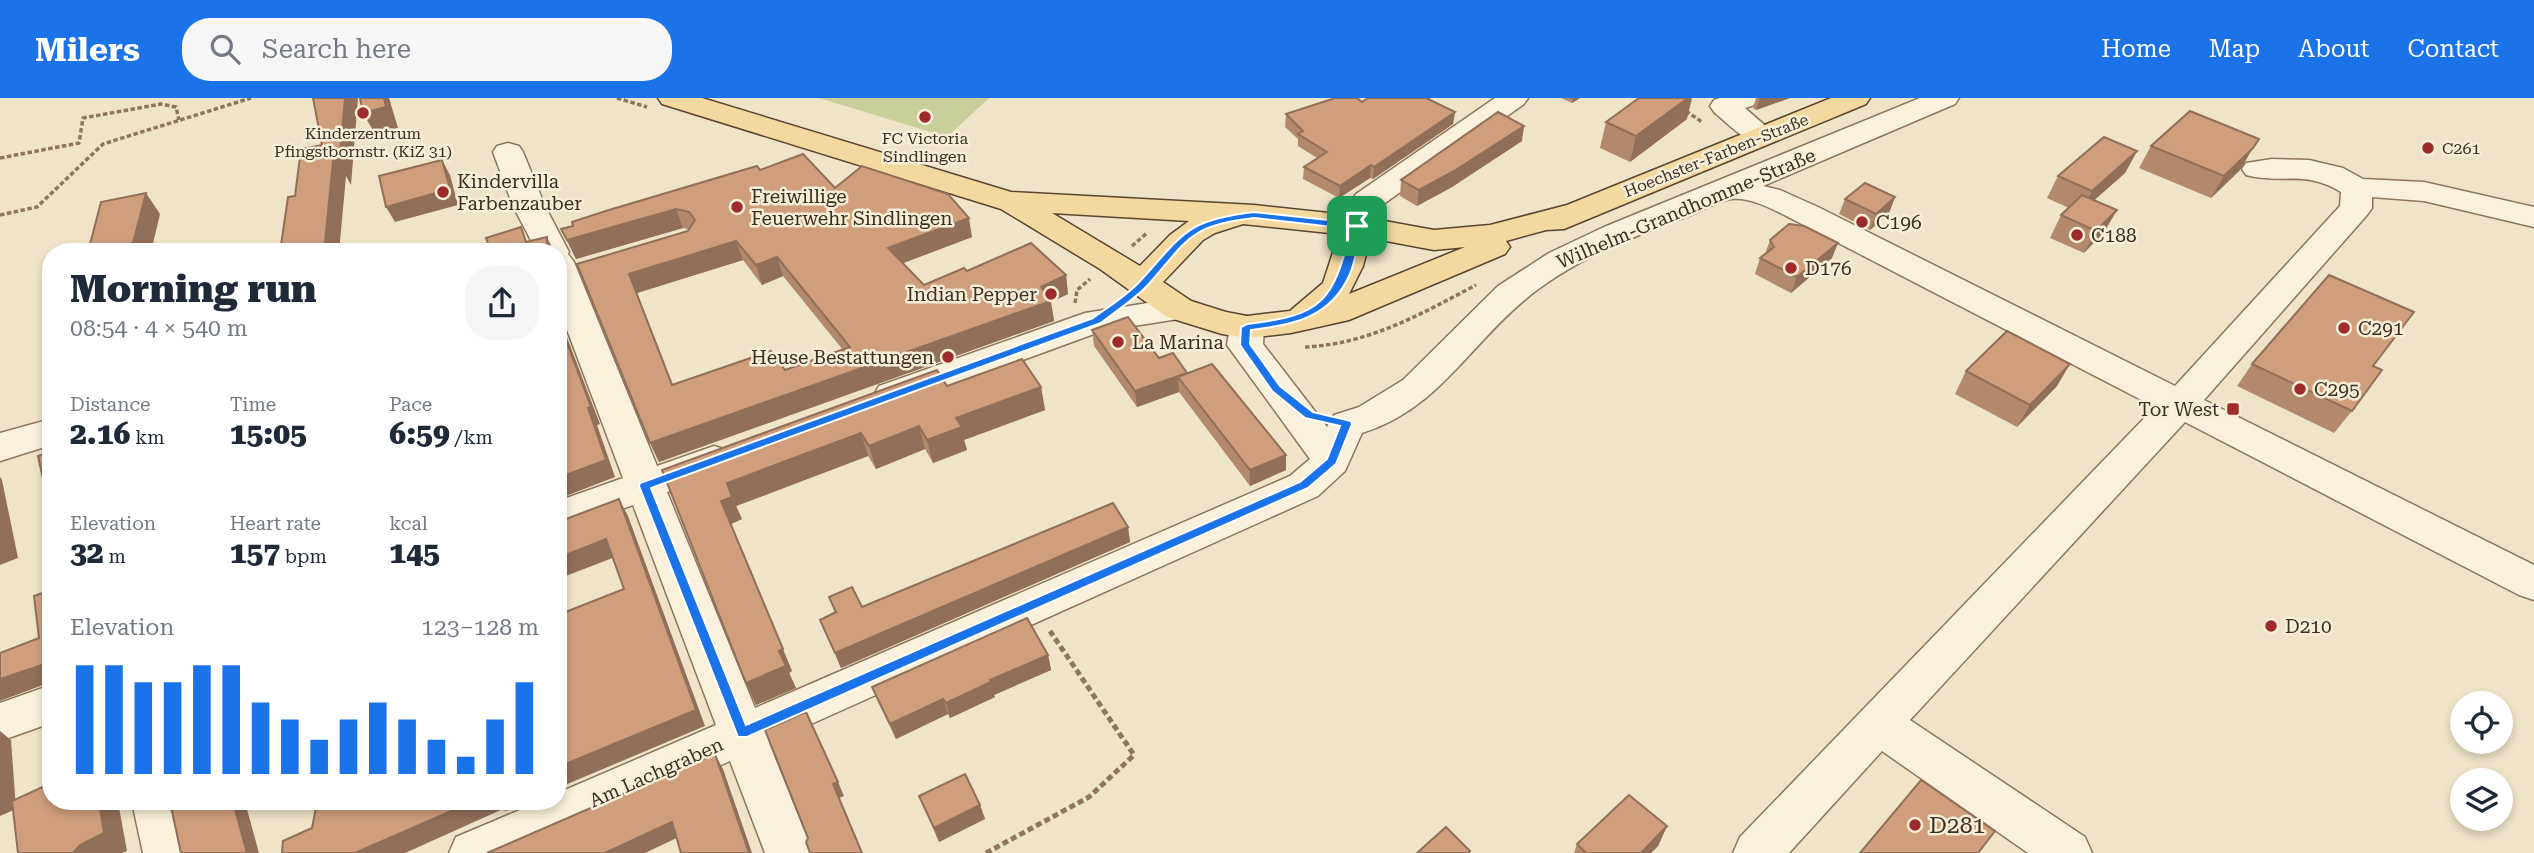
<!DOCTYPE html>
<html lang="en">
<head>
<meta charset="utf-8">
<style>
  :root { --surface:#fff; --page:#f6f6f7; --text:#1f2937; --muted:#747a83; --accent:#1a73e8 }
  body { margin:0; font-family:"Roboto Serif",serif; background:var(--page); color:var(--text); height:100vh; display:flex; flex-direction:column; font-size:26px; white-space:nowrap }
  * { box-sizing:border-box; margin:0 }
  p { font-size:23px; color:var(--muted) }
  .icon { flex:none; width:38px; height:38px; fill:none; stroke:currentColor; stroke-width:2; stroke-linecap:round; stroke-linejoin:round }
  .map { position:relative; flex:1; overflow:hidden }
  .sheet { position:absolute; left:42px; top:145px; width:525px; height:567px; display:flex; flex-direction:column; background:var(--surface); border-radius:28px; box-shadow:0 4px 10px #0003 }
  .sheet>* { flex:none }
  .controls { position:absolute; left:2450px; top:593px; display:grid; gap:14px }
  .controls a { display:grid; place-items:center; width:63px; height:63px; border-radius:50%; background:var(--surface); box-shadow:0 4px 10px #0003; font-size:35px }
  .pin { position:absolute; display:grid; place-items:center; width:60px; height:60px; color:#fff; margin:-30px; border-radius:14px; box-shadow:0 4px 10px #0006 }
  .round { display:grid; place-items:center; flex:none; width:74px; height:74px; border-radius:28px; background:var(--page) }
  .overview { display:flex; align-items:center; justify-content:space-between; height:119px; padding:0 28px }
  h1 { font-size:38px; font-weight:800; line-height:52px }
  .stats { display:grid; grid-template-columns:repeat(3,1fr); gap:10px; height:119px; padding:7px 28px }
  .stats div { display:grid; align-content:center }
  .stats b { font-size:30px; font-weight:800 }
  .stats small { font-size:19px; font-weight:400 }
  .stats p { font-size:19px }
  .chart { height:196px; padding:14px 28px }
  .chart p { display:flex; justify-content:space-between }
  .chart svg { width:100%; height:126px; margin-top:7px; stroke:var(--accent); stroke-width:6 }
  header { display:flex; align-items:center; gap:42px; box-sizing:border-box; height:98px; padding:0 35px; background:var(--accent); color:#fff }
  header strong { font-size:33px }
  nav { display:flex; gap:38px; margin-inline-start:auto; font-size:24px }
  .search { width:490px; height:63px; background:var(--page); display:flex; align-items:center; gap:18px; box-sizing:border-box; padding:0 24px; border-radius:28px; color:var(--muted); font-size:26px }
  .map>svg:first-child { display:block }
</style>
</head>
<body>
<header>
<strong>Milers</strong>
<div class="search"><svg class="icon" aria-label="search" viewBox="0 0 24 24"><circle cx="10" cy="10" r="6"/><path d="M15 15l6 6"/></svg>Search here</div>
<nav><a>Home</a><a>Map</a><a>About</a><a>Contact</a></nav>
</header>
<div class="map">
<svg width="2534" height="755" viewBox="0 0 2534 755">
  <rect width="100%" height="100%" fill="#f0e4c8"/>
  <polygon fill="#c9cf9b" points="819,0 989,0 947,39"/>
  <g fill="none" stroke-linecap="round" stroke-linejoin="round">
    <g stroke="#8d765c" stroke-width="3">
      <g id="minor">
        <path d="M 1495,0 L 1528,0 L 1524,6 L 1378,110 L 1368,135 L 1357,138 L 1346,135 C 1336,120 1347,109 1356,96 Z"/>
        <path d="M 1720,0 L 1762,0 L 1758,6 L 1745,10 L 1777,38 L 1772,44 C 1749,50 1731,28 1714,14 L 1710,8 L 1714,2 Z"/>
        <path d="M 1920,0 L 1959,0 L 1955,6 L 1763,88 L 1780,92 L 1818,109 L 2175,288 L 2340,108 L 2341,94 C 2303,71 2283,87 2246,77 L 2242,71 L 2246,65 L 2272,61 L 2309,62 L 2343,70 L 2363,81 L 2424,84 L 2534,109 L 2534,129 L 2424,103 L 2372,99 L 2372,110 L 2367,117 L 2204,302 L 2534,467 L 2534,502 L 2519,497 L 2185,324 L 1910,622 L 2085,739 L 2092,755 L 2028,755 L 1882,653 L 1789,755 L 1733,755 L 1740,739 L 2155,309 L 1796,123 C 1778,114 1751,98 1731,101 C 1718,103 1703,112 1691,117 C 1632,139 1569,163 1521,205 C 1466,252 1436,312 1362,335 L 1345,373 L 1318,398 L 769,645 L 813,755 L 765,755 L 730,663 L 525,755 L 449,755 L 456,739 L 539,704 L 558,704 L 558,695 L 716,627 L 633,407 L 558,434 L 558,403 L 623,380 L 558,208 L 558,154 L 537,154 L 513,108 L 493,54 L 497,48 L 508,45 L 519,48 L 523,54 L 545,108 L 569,154 L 568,156 L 574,164 L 657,368 L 714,348 L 727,352 L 733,362 L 727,372 L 667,394 L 755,610 L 1290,378 L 1310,361 L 1227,247 L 1230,229 L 1235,221 L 1247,218 L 1259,221 L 1264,229 L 1263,246 L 1327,329 L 1334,317 L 1359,309 L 1403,282 L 1498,188 L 1549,155 L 1604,129 Z"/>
        <polygon points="1179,200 1191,203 1196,211 1191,219 1102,233 892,310 879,306 874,297 879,288 1085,215"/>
        <polygon points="51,321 51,347 0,363 0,335"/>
        <polygon points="51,587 51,625 0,643 0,605"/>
        <polygon points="132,704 179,704 191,755 143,755"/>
      </g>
    </g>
    <g stroke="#5b4430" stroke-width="3">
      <path id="major" d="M 658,0 L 702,0 L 1011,94 L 1254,107 L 1357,118 L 1434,132 L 1490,127 L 1567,107 L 1831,0 L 1870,0 L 1866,6 L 1564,131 L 1546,132 L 1506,143 L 1510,149 L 1505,156 L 1349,222 L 1291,235 L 1247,240 L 1222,236 L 1167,219 L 1100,171 L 1001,111 L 662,6 ZM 1052,115 L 1189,123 L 1170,137 L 1140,168 ZM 1243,126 L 1339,136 L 1323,185 L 1290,213 L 1247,218 L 1226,214 L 1191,203 L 1163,184 L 1203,142 L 1215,135 ZM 1370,140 L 1434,152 L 1465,149 L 1349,196 L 1363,168 Z"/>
    </g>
    <g stroke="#8d765c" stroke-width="3.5" stroke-dasharray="4.5 2.5" stroke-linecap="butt">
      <polyline points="617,0 647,9"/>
      <polyline points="1686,13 1702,24"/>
      <polyline points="0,60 79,45 83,20 161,6 176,9 179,22"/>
      <polyline points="0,117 37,109 103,46 251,0"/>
      <polyline points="1132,148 1147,135"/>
      <polyline points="1075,205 1077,192 1090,181"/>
      <path d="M 1305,249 C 1369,246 1421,216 1476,187"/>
    </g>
    <polyline stroke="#8d765c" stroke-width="5" stroke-dasharray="6 3.5" stroke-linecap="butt" points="986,755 1089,699 1134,657 1050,533"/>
    <use href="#minor" fill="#faf1dc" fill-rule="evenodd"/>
    <use href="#major" fill="#f3d9a0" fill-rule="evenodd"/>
  </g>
  <g fill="#b2896c" fill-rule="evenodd">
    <polygon points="1561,0 1580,0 1572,5"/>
    <polygon points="1756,0 1790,0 1756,12 1753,10"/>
    <polygon points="1362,4 1435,4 1455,14 1453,26 1373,81 1370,80 1339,100 1303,81 1304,69 1317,60 1298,48 1298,41 1285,29 1286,16"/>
    <polygon points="1687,21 1630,64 1600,50 1606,24"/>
    <polygon points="1522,43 1452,89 1417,108 1400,98 1401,82"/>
    <polygon points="2151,48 2240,72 2211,100 2139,70"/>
    <polygon points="2137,53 2125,75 2094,102 2117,112 2104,134 2084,155 2050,140 2061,117 2069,110 2047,100 2058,78"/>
    <path d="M 760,72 L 835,90 L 972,139 L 903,165 L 924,187 L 967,173 L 1066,177 L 1068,196 L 1051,204 L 1054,223 L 659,364 L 650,345 L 577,166 L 688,133 L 689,132 L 683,130 L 576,161 L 561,131 ZM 743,162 L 762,187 L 783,178 L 843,252 L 785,272 L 673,287 L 637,195 Z"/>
    <polygon points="1895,99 1889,115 1870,132 1839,116 1845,101"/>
    <polygon points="1770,142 1832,160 1791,195 1755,176 1760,160 1765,156"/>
    <polygon points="1092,232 1159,260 1187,275 1286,357 1286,372 1250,388 1179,294 1137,309 1094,248"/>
    <polygon points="2252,266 2373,268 2352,313 2334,335 2237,288"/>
    <polygon points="1966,273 2057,288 2017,329 1955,296"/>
    <polygon points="947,288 1041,289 1045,312 964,342 967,352 933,365 925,351 876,371 868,358 736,408 742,421 731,426 792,573 789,575 796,590 756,607 746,585 662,372"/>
    <polygon points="1128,429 1130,444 841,570 820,522 835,515 829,499 862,509"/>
    <polygon points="1048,557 1051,572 994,597 995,599 950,620 948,616 896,641 878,604 872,589"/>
    <polygon points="919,698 980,707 985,721 939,744 925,712"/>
    <polygon points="1667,728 1658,748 1651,755 1574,755 1577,746"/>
  </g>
  <g fill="#916f58">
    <polygon points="345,0 358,0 351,87 346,78 339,154 324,154 334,53"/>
    <polygon points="384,0 389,0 398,30 375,36 363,15"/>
    <polygon points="1573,0 1580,0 1572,5"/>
    <polygon points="1688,0 1692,0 1687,21 1630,64 1636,38"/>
    <polygon points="1760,0 1790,0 1756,12"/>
    <polygon points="1455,14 1453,26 1373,81 1374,69"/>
    <polygon points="1524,28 1522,43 1452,89 1417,108 1419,92"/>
    <polygon points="2253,50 2240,72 2211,100 2224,78"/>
    <polygon points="2137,53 2125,75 2080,115 2092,93"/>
    <polygon points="442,62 450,77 458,107 395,124 386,109"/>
    <polygon points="1371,67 1370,80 1339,100 1340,88"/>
    <polygon points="146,95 160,116 151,154 124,154"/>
    <polygon points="1895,99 1889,115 1870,132 1876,116"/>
    <polygon points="676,111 683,130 576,161 567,142"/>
    <polygon points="2117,112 2104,134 2084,155 2096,133"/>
    <polygon points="969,120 972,139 893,169 888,150"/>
    <polygon points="547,139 554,154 547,154"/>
    <polygon points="736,143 743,162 637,195 681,307 629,176"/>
    <polygon points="1838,145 1832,160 1791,195 1797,179"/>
    <polygon points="777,159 783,178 762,187 756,167"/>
    <polygon points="1066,177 1068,196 1051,204 1054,223 659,364 650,345 1041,189"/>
    <polygon points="558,216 600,326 597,327 615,379 558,401"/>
    <polygon points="2070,266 2057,288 2017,329 2030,307"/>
    <polygon points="51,275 51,283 45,276"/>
    <polygon points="1187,275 1178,279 1179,294 1137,309 1135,293"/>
    <polygon points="1041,289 1045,312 964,342 967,352 933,365 927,342 956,320"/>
    <polygon points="919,328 925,351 876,371 869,348"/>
    <polygon points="861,335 868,358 736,408 727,385"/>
    <polygon points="1286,357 1286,372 1250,388 1250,372"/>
    <polygon points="0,379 2,382 18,460 0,467"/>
    <polygon points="51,388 51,396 45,390"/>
    <polygon points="732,399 742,421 731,426 792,573 789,575 779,553 721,403"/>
    <polygon points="619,401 628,418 705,628 558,690 558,669 696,612"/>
    <polygon points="561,415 571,432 558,441 558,418"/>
    <polygon points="1128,429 1130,444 841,570 835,555"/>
    <polygon points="606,441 615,459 558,481 558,460"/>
    <polygon points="558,505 568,527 558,532"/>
    <polygon points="1048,557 1051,572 994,597 995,599 950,620 946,605 990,582"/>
    <polygon points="51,564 51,584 0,603 0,581"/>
    <polygon points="786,568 796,590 756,607 746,585"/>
    <polygon points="943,601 948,616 896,641 890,626"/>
    <polygon points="0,633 11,642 16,711 0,718"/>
    <polygon points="715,656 723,671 752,755 749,755"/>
    <polygon points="838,684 844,698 839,700 833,686"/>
    <polygon points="99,704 118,704 127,753 122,755 73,755"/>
    <polygon points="233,704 245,704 259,755 247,755"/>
    <polygon points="472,704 527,704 505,713 503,711 405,755 355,755"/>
    <polygon points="980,707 985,721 939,744 934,730"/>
    <polygon points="672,724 681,738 645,755 605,755"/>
    <polygon points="1667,728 1658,748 1651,755 1641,755"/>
  </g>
  <g fill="#cf9f7d" stroke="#916f58" stroke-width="2" fill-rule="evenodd">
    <polygon points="313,0 345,0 339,66 334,53 324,154 280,154 288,99 295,98 301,51 322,47"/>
    <polygon points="360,0 384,0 386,9 363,15"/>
    <polygon points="1335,0 1357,0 1362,4 1368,0 1429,0 1428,1 1455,14 1374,69 1371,67 1340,88 1304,69 1327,54 1298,36 1303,33 1286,16"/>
    <polygon points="1639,0 1688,0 1636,38 1606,24"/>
    <polygon points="2190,13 2259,41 2253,50 2224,78 2151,48"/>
    <polygon points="1498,14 1524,28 1454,73 1419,92 1401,82"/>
    <polygon points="2104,39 2137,53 2092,93 2058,78"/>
    <path d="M 803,56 L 835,90 L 862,68 L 948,96 L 969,120 L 888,150 L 924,187 L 964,170 L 967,173 L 1031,145 L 1066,177 L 1041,189 L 1051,203 L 650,345 L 577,166 L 688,133 L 695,122 L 689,114 L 676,111 L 567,142 L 561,131 L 573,128 L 572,124 L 609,112 L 757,68 L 760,72 ZM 736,143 L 756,167 L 777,159 L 850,249 L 785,272 L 771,253 L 672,287 L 629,176 Z"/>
    <polygon points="442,62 450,91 386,109 379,78"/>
    <polygon points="1865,85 1895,99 1876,116 1845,101"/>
    <polygon points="146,95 133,145 126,147 124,154 88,154 101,104"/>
    <polygon points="2082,97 2117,112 2096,133 2061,117"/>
    <polygon points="1789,126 1804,128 1838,145 1797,179 1760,160 1774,149 1770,142"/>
    <polygon points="521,129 526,144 547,139 547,154 491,154 486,140"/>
    <polygon points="2329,177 2414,214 2373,268 2382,272 2352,313 2252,266"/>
    <polygon points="1128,219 1159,260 1173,255 1187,275 1135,293 1092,232"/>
    <polygon points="558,221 591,309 588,310 606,362 558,380"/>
    <polygon points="2007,233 2070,266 2030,307 1966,273"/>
    <polygon points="51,257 51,275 45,276"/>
    <polygon points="1022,261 1041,289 956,320 962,329 927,342 919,328 869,348 861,335 727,385 732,399 721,403 783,551 779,553 786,568 746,585 662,372 937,272 947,288"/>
    <polygon points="1212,266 1286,357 1250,372 1178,279"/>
    <polygon points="51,354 51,388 45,390 38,358"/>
    <polygon points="619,401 696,612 558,669 558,517 624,491 606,441 558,460 558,424"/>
    <polygon points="1113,405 1128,429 835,555 820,522 836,514 829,499 852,489 862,509"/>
    <polygon points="0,433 2,445 0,446"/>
    <polygon points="51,492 51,564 0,581 0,555 39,540 34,498"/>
    <polygon points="1027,520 1048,557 990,582 991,584 946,605 943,601 890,626 872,589"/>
    <polygon points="806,614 838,684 833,686 862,755 810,755 806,744 808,740 765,632"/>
    <polygon points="715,656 749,755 681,755 672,724 605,755 487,755"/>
    <polygon points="965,676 980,707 934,730 919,698"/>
    <polygon points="1921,682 1995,733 1978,755 1860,755"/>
    <polygon points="51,685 51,704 99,704 104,735 80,747 73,755 18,755 12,703"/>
    <polygon points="1629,697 1667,728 1641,755 1586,755 1577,746"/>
    <polygon points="170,704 233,704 247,755 181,755"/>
    <polygon points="317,704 472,704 355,755 282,755 283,743 312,730"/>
    <polygon points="1446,729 1470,753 1468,755 1417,755"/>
  </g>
  <path fill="#1a73e8" stroke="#fff" stroke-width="2" fill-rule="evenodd" d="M 1254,114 L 1357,125 L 1361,128 C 1358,144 1356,162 1350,176 C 1331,220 1293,227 1251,232 L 1250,246 L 1280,288 L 1313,314 L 1351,323 L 1352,326 L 1336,366 L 1308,390 L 747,639 L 738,639 L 639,388 L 640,385 L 1093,220 C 1109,208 1128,197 1141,182 C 1184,135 1186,122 1254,114 ZM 1254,120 L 1351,131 C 1333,204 1323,217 1247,226 L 1241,229 L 1240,247 L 1272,293 L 1305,320 L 1340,328 L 1327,361 L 1300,384 L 746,627 L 651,390 L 1101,225 C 1116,213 1135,201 1148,187 C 1188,142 1189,127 1254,120 Z"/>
  <g fill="#9e2a2b" stroke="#f7eed8" stroke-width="2.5">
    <circle cx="363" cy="15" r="7"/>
    <circle cx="925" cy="19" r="7"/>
    <circle cx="2428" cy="50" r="7"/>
    <circle cx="443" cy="94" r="7"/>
    <circle cx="737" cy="109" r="7"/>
    <circle cx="1862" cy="124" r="7"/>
    <circle cx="2077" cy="137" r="7"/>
    <circle cx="1791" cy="170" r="7"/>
    <circle cx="1051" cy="196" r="7"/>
    <circle cx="2344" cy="230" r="7"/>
    <circle cx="1118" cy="244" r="7"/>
    <circle cx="948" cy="259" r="7"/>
    <circle cx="2300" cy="291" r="7"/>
    <rect x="2226" y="304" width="14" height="14" rx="3.5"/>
    <circle cx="2271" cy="528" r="7"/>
    <circle cx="1915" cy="727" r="7"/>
  </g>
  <g text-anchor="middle" stroke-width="5" stroke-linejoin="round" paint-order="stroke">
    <g font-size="16" fill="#3d2e20" stroke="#f7eed8">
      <text x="363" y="41">Kinderzentrum<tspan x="363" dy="18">Pfingstbornstr. (KiZ 31)</tspan></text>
      <text x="925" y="46">FC Victoria<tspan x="925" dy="18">Sindlingen</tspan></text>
      <text x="2442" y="56" text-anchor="start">C261</text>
    </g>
    <g font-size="16" fill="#3d2e20" stroke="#f7eed8">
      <text transform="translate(1716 57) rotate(-22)" y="6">Hoechster-Farben-Straße</text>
    </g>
    <g font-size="19" fill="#3d2e20" stroke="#f7eed8" text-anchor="start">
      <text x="457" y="90">Kindervilla<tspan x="457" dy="22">Farbenzauber</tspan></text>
      <text x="751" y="105">Freiwillige<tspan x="751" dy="22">Feuerwehr Sindlingen</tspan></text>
      <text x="1876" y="131">C196</text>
      <text x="2091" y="144">C188</text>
      <text x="1805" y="177">D176</text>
      <text x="1037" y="203" text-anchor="end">Indian Pepper</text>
      <text x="2358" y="237">C291</text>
      <text x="1132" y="251">La Marina</text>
      <text x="934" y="266" text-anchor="end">Heuse Bestattungen</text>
      <text x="2314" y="298">C295</text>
      <text x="2219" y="318" text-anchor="end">Tor West</text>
      <text x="2285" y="535">D210</text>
    </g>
    <g font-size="19" fill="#3d2e20" stroke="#f7eed8">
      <text transform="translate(1686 110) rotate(-23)" y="7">Wilhelm-Grandhomme-Straße</text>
      <text transform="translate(656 674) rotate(-24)" y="7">Am Lachgraben</text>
    </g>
    <g font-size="23" fill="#3d2e20" stroke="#f7eed8" text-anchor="start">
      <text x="1929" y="735">D281</text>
    </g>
  </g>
</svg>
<div class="controls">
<a><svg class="icon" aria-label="locate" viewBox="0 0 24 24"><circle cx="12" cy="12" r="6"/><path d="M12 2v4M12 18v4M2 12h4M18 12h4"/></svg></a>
<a><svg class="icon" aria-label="layers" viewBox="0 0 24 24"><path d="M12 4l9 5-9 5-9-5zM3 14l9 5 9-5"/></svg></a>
</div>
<div class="pin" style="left:1357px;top:128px;background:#1e9e55"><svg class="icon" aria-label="arrive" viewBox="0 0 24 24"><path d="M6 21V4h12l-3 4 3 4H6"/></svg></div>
<section class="sheet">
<div class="overview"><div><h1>Morning run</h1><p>08:54 · 4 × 540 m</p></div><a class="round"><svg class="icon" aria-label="share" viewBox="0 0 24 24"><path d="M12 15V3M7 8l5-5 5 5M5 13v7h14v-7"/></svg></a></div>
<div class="stats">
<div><p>Distance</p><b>2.16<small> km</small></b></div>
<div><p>Time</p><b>15:05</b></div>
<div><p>Pace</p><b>6:59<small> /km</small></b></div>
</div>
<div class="stats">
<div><p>Elevation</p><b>32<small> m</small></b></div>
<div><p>Heart rate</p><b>157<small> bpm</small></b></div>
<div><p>kcal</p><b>145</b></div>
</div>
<div class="chart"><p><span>Elevation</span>123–128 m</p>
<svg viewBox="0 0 160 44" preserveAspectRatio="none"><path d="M5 44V6M15 44V6M25 44V12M35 44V12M45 44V6M55 44V6M65 44V19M75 44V25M85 44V32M95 44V25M105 44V19M115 44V25M125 44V32M135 44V38M145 44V25M155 44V12"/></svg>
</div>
</section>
</div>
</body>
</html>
